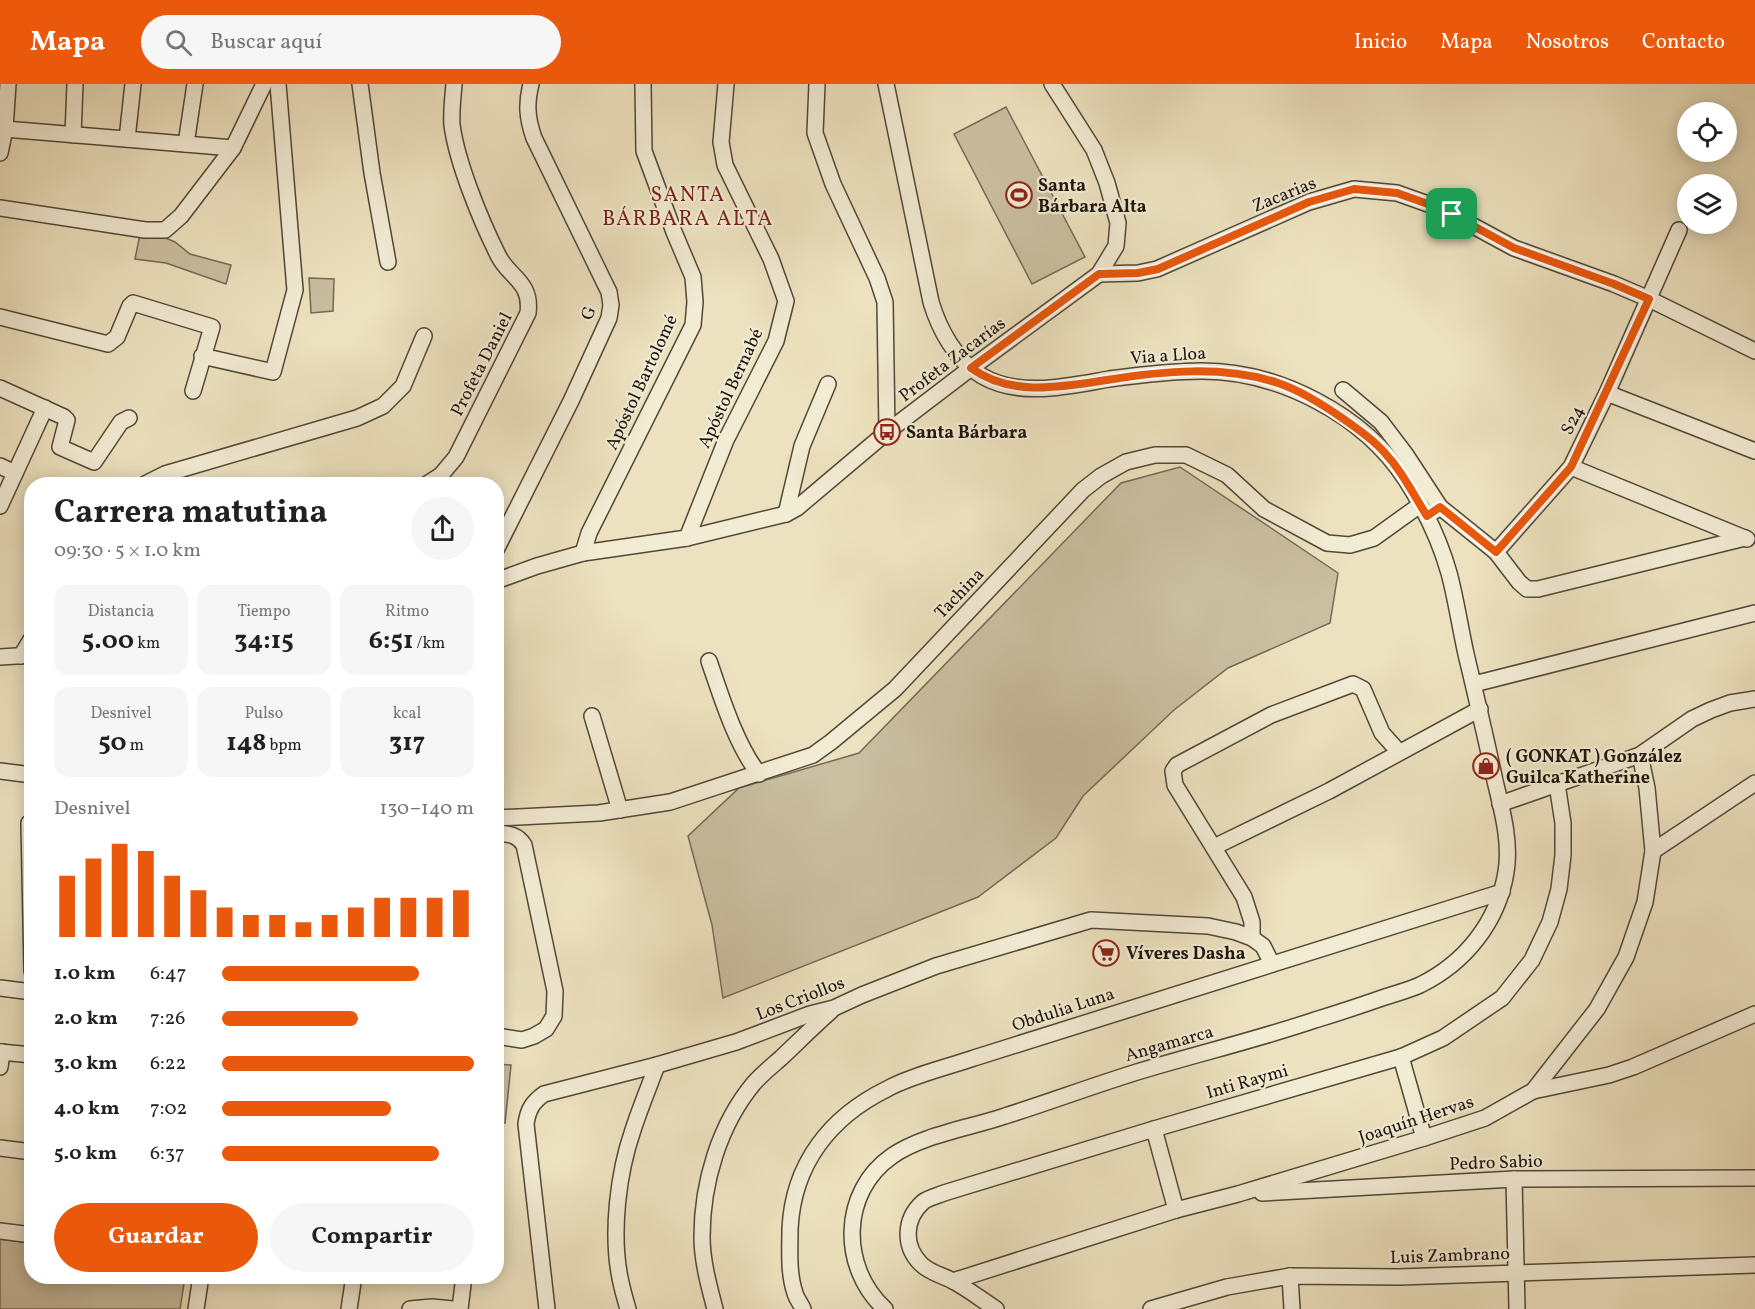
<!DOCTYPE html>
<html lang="es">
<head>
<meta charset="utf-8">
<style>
  :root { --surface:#fff; --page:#f6f6f6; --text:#202124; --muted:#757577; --accent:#ea580c }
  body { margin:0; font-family:Vollkorn,serif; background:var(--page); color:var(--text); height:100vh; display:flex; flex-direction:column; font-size:22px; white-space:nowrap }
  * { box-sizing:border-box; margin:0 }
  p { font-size:20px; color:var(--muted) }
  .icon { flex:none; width:33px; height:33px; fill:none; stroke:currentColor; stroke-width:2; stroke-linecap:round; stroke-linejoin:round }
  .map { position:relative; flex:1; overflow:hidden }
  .drawer { position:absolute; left:24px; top:393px; width:480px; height:807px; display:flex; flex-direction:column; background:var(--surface); border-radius:24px; box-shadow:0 3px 15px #0003 }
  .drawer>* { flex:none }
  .controls { position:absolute; left:1677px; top:18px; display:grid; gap:12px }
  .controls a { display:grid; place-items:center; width:60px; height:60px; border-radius:50%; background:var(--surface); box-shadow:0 3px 15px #0003; font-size:30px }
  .pin { position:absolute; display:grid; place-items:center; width:51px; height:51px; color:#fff; margin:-26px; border-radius:12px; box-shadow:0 3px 9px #0006 }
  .round { display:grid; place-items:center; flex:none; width:63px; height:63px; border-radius:32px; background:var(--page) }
  .head { display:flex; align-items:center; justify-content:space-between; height:102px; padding:0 30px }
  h1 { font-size:33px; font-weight:700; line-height:45px }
  .stats { display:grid; grid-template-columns:repeat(3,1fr); gap:9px; height:102px; padding:6px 30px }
  .stats div { display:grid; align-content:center; border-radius:15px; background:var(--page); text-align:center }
  .stats b { font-size:26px; font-weight:700 }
  .stats small { font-size:16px; font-weight:400 }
  .stats p { font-size:16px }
  .chart { height:168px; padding:12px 30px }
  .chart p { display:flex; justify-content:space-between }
  .chart svg { width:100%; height:108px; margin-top:6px; stroke:var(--accent); stroke-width:6 }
  .cta { display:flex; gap:12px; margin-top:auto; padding:12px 30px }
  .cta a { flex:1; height:69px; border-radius:36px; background:var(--accent); color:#fff; font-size:24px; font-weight:700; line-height:69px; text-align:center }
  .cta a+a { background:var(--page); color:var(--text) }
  ul { padding:0 30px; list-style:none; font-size:20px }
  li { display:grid; grid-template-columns:96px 72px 1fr; align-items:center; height:45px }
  li i { height:15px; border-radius:8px; background:var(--accent) }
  header { display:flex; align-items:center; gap:36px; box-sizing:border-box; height:84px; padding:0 30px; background:var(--accent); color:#fff }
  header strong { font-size:28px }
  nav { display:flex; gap:33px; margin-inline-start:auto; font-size:21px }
  .search { width:420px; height:54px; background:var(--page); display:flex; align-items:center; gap:15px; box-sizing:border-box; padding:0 21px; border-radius:33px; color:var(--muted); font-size:22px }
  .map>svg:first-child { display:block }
</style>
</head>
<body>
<header>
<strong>Mapa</strong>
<div class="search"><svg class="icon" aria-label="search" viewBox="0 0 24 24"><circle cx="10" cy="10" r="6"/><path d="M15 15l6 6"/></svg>Buscar aquí</div>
<nav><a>Inicio</a><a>Mapa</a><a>Nosotros</a><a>Contacto</a></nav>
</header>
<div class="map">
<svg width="1755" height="1225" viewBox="0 0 1755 1225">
  <rect width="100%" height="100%" fill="#ede2bf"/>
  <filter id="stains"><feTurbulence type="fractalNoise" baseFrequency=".00333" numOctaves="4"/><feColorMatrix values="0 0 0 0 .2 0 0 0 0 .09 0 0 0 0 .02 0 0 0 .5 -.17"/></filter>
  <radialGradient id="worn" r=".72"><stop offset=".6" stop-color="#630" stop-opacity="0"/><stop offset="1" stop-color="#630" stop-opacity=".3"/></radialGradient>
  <g fill="#cabfa1" stroke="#746a56" stroke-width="1.5">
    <polygon points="1006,23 1085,173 1032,200 954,50"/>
    <polygon points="140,150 161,152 175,158 190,170 231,181 226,200 166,179 135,175"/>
    <polygon points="309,194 334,195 333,227 311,229"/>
    <polygon points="1180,383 1338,489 1330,539 1228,584 1174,626 1083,712 1056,754 978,813 723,914 712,841 688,752 739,704 859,669 1121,399"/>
    <polygon points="496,980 511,981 505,1039 497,1037"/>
    <polygon points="0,1155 31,1159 32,1192 185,1193 180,1225 0,1225"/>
  </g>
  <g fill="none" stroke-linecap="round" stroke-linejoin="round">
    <g stroke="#514839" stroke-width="18">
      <g id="minor">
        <polyline points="360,0 372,89 388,178"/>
        <polyline points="817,0 815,49 833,100 877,194 885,218 887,348"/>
        <polyline points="5,45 233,64"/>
        <polyline points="73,51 75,0"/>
        <polyline points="127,55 133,0"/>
        <polyline points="186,60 195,0"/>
        <polyline points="0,69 5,45 8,0"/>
        <polyline points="0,124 145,146 165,146 181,132 233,64 264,0"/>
        <polyline points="1679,146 1607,309 1571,383 1496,468 1519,498 1527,505 1538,505 1745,454"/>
        <polyline points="1099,190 1138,189 1157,185 1309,118 1354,105 1397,109 1442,125 1514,164 1614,200 1649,215 1755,267"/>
        <polyline points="0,233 108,260 117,253 130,222 133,219 212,243 193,307"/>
        <polyline points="202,272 273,288 295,206 278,0"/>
        <polyline points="0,304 64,333 67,336 60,363 94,378 121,338 129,334"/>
        <polyline points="1343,306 1381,338 1406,371 1440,423 1427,432"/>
        <polyline points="1607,309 1755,367"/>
        <polyline points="0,382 15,389"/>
        <polyline points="1571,383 1747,455"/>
        <polyline points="145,400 165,390 357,334 383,322 403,302 424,252"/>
        <path d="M 427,400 L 441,391 L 456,373 L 528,229 C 532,197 509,194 498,171 C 481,137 457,79 452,41 C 451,28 453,13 454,0"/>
        <polyline points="0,422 45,324"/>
        <polyline points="1440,423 1496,468"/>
        <polyline points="786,430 802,362 828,300"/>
        <polyline points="687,454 726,356 776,257 786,217 771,175 725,81 721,58 726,0"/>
        <path d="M 496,466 L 571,317 L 609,234 L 611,221 L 609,208 L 534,54 C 527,34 526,20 531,0"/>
        <polyline points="583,469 589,449 693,241 695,218 693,193 674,148 644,67 643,0"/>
        <polyline points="496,497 537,482 583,469 687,454 786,430 797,424 887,348 971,284 1099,190 1116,162 1118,139 1107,99 1094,66 1052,0"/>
        <polyline points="21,572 32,554"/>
        <polyline points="0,573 32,571"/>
        <path d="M 709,577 C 721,612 736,661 759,690"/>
        <polyline points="1474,600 1755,529"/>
        <polyline points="592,632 620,726"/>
        <polyline points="0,687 32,691"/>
        <polyline points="1500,720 1640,671 1692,635 1711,626 1730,619 1755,615"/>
        <polyline points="496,734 599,729 670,718 813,671 831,658 895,605 1083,406 1101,392 1126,378 1155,371 1186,371 1227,391 1264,425 1327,459 1350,461 1374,454 1420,421"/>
        <polyline points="29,739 32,887"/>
        <path d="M 496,749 C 508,750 517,750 524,761 L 555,907 L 554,932 L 546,945 L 534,952 L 522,956 L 496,952"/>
        <polyline points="1214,763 1329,707 1480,625"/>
        <polyline points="1653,767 1755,699"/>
        <polyline points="1252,854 1252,838 1244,813 1175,701 1173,687 1177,681 1271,631 1353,600 1363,605 1382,649 1398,667"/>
        <polyline points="0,904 32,908"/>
        <polyline points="0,968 32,971"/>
        <polyline points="1401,973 1424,1054"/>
        <polyline points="0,983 2,968"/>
        <polyline points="1533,1007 1609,991 1633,983 1755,930"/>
        <polyline points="1154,1045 1176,1126"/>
        <polyline points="0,1064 32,1068"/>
        <polyline points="1514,1095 1517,1225"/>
        <polyline points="1262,1109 1514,1095 1755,1094"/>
        <polyline points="0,1147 32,1151"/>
        <polyline points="1290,1192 1292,1225"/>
        <polyline points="953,1197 1176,1126 1238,1110 1424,1054 1485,1034 1533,1007 1597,925 1626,873 1645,818 1653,767 1647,704 1640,671"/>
        <polyline points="196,1225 201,1192"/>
        <polyline points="349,1225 354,1192"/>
        <polyline points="410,1225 432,1223 452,1225"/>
        <polyline points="460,1225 464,1192"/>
        <path d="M 547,1225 L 526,1040 C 528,1025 533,1018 544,1010 L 657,981 L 736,958 L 810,930 L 834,924 L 862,911 L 936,882 L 1091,836 L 1208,842 L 1236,848 L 1252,854 L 1263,862 L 1272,880"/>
        <path d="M 628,1225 C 625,1215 622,1204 620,1194 C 611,1149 618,1089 633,1046 C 640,1024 649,1003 657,981"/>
        <path d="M 715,1225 C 709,1202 702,1177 702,1153 C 702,1099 719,1041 754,999 C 762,990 772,982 781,974 C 798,958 814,942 831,927"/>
        <path d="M 803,1225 C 801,1220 796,1214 795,1209 C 788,1189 790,1165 790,1145 C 793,1080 830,1033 887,1005 C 910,992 948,983 974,974 L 1502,808"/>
        <path d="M 885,1225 C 840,1184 840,1108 892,1072 C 922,1051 970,1044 1005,1032 C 1049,1018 1092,1002 1137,988 C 1196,970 1256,956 1315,936 C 1338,929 1362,921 1385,913 C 1397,909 1409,906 1420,901 C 1465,879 1498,838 1506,788 C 1511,758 1502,726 1495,697 C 1486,654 1476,612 1466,570 C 1460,543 1456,515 1449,489 C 1440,457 1424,424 1406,396 C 1364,331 1279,287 1202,287 C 1172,287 1139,291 1109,295 C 1069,302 1020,314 982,292 C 956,277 939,245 931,218 L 886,0"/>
        <path d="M 996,1225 C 982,1216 968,1205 953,1197 C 942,1191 930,1189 921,1180 C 903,1162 904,1135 923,1118 C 928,1114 937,1112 944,1109 L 1154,1045 L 1401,973 L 1443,954 L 1502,914 L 1532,876 L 1550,838 L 1559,805 L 1563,771 L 1563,739 L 1557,700"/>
        <polyline points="1151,1225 1227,1203 1290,1192 1399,1193 1755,1181"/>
      </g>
    </g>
    <use href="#minor" stroke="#f3ecd5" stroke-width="15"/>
  </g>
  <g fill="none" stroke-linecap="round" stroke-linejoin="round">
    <g stroke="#fff" stroke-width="12">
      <path id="route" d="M 1354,105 L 1397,109 L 1442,125 L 1514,164 L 1614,200 L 1649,215 L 1571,383 L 1496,468 L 1440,423 L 1427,432 C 1413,410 1402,387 1384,368 C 1373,355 1359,346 1345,336 C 1325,322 1302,307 1278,299 C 1224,281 1162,287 1107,296 C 1061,303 1011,313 971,284 L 1099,190 L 1138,189 L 1158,185 L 1309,118 Z"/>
    </g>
    <use href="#route" stroke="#ea580c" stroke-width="8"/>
  </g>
  <defs>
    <g id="stadium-ring" transform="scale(1.35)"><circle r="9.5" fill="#f3ecd5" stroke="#8f2418" stroke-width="1.5"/><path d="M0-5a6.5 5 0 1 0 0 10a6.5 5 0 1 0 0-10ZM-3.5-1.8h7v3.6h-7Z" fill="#8f2418"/></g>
    <g id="bus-ring" transform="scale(1.35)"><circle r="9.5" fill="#f3ecd5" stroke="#8f2418" stroke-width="1.5"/><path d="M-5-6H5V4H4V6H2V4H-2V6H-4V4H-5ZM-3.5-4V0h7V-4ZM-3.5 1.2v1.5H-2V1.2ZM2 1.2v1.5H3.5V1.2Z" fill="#8f2418"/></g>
    <g id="shop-ring" transform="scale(1.35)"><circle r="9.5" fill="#f3ecd5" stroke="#8f2418" stroke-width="1.5"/><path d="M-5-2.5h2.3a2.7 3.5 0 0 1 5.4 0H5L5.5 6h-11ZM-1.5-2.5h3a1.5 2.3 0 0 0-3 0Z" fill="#8f2418"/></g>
    <g id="supermarket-ring" transform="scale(1.35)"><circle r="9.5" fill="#f3ecd5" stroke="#8f2418" stroke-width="1.5"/><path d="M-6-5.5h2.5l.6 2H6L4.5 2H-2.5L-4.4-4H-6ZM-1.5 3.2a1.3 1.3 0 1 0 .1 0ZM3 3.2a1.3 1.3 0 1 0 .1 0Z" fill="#8f2418"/></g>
  </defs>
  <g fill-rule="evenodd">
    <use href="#stadium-ring" x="1019" y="111"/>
    <use href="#bus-ring" x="887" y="348"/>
    <use href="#shop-ring" x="1486" y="682"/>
    <use href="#supermarket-ring" x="1106" y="869"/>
  </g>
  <g text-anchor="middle" stroke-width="4.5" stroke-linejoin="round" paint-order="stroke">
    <g font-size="18" font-weight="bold" fill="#1d150c" stroke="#f3ecd5" text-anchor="start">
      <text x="1038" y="107">Santa<tspan x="1038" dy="21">Bárbara Alta</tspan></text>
      <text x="906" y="354">Santa Bárbara</text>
      <text x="1506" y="678">( GONKAT ) González<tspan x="1506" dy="21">Guilca Katherine</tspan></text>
      <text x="1126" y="875">Víveres Dasha</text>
    </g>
    <g font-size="18" fill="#1d150c" stroke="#f3ecd5">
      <text transform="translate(1284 110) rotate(-22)" y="6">Zacarias</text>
      <text transform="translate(588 229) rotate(-72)" y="6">G</text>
      <text transform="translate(1168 271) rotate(-4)" y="6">Via a Lloa</text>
      <text transform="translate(952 275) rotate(-37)" y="6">Profeta Zacarías</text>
      <text transform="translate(481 280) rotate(-63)" y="6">Profeta Daniel</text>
      <text transform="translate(641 298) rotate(-65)" y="6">Apóstol Bartolomé</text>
      <text transform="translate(730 304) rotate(-65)" y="6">Apóstol Bernabé</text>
      <text transform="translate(1572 336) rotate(-64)" y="6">S24</text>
      <text transform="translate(959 509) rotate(-46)" y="6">Tachina</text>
      <text transform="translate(800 914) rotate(-21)" y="6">Los Criollos</text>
      <text transform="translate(1063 925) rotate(-18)" y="6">Obdulia Luna</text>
      <text transform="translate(1169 959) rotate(-16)" y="6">Angamarca</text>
      <text transform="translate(1247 997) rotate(-16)" y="6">Inti Raymi</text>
      <text transform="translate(1416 1035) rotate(-18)" y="6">Joaquín Hervas</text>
      <text transform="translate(1496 1078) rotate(-2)" y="6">Pedro Sabio</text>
      <text transform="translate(1450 1171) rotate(-2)" y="6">Luis Zambrano</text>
    </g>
    <g font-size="21" letter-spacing="1.5" fill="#7a1f14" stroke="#f3ecd5">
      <text x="688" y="117">SANTA<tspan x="688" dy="24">BÁRBARA ALTA</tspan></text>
    </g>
  </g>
  <rect width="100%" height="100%" filter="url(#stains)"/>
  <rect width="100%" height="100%" fill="url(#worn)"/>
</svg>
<div class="controls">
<a><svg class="icon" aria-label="locate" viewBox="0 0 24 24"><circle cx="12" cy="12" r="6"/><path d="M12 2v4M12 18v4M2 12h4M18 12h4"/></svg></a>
<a><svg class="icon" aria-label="layers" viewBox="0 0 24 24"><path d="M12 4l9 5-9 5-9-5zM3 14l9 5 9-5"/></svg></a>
</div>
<div class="pin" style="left:1452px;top:130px;background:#1e9e55"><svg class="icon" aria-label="arrive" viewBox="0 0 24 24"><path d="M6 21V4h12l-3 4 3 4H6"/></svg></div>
<section class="drawer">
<div class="head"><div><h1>Carrera matutina</h1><p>09:30 · 5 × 1.0 km</p></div><a class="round"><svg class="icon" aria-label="share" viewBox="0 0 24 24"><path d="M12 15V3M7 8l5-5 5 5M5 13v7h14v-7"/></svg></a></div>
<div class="stats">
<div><p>Distancia</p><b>5.00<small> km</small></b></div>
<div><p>Tiempo</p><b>34:15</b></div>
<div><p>Ritmo</p><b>6:51<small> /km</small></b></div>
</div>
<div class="stats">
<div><p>Desnivel</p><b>50<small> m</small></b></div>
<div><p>Pulso</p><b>148<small> bpm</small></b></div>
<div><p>kcal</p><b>317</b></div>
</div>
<div class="chart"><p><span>Desnivel</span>130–140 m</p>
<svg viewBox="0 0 160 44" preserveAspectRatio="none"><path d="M5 44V19M15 44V12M25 44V6M35 44V9M45 44V19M55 44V25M65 44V32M75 44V35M85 44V35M95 44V38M105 44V35M115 44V32M125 44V28M135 44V28M145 44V28M155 44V25"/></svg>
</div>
<ul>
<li><b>1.0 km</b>6:47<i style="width:78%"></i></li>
<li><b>2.0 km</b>7:26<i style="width:54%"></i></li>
<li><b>3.0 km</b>6:22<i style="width:100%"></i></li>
<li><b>4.0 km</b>7:02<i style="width:67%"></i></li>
<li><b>5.0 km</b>6:37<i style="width:86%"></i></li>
</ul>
<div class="cta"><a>Guardar</a><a>Compartir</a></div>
</section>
</div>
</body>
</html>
